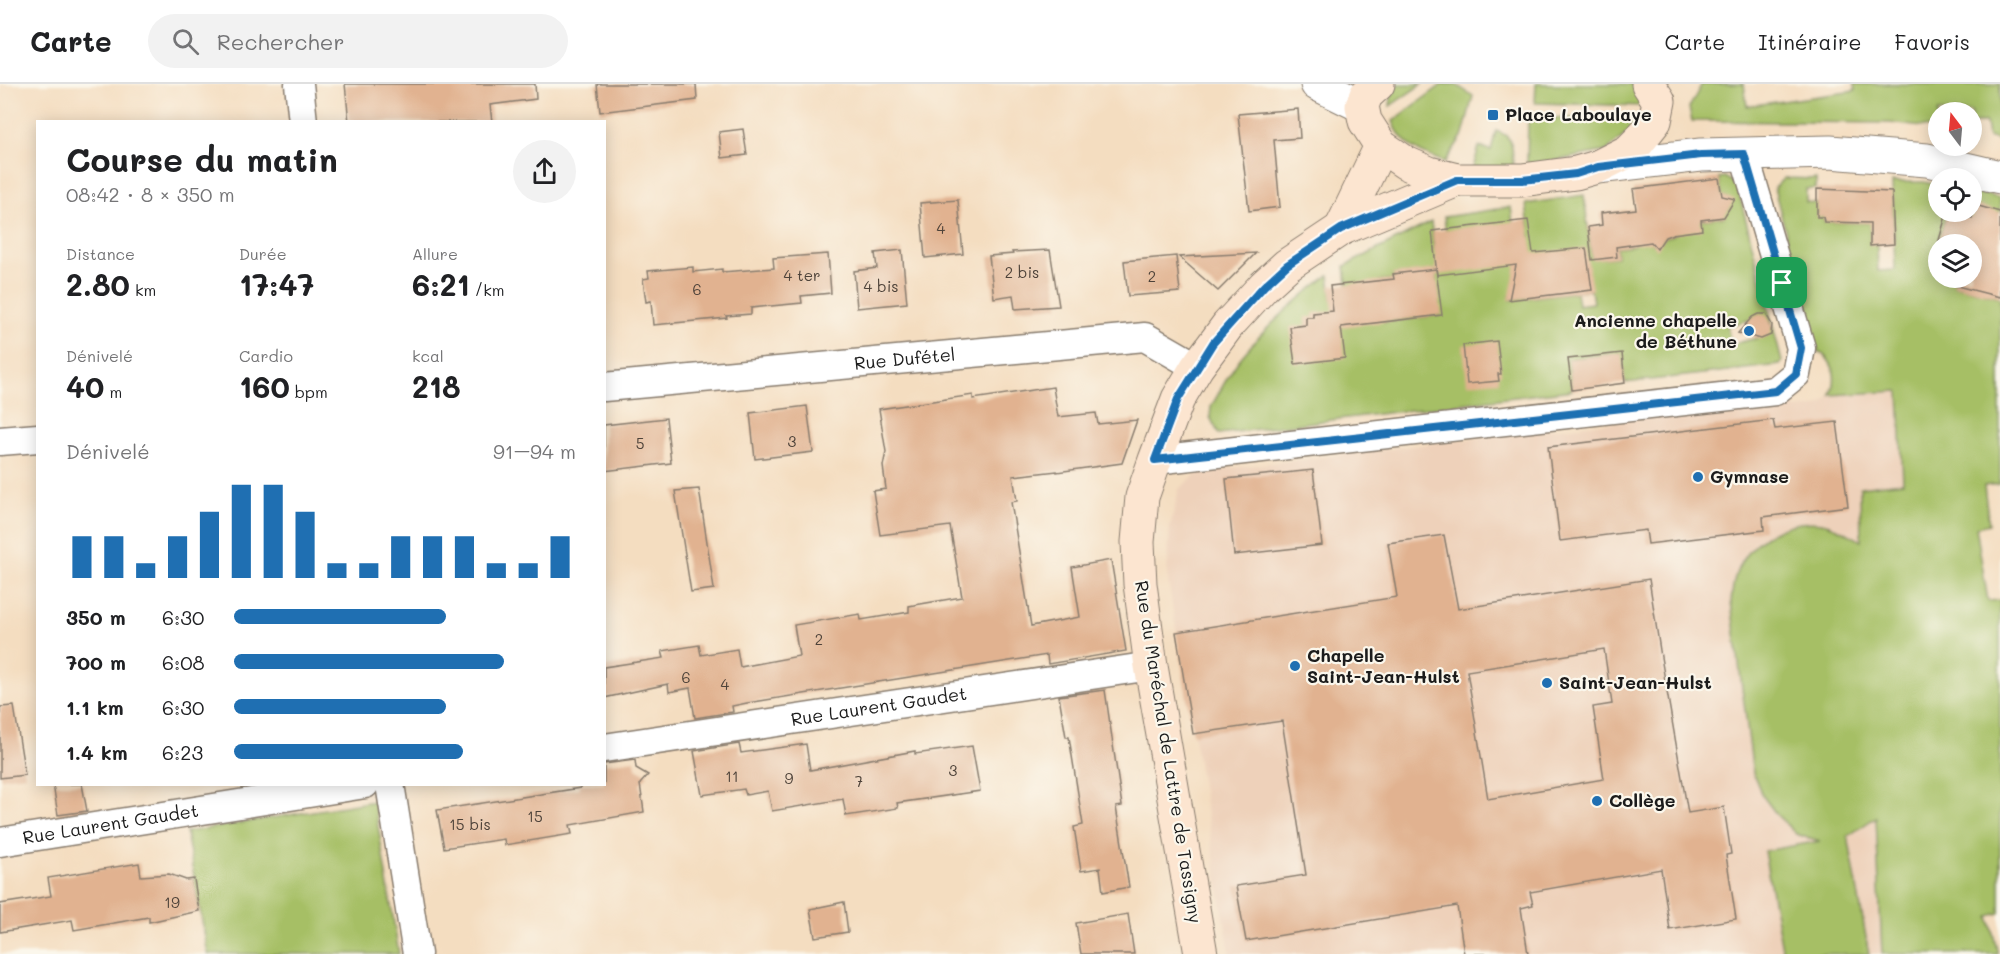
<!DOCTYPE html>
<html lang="fr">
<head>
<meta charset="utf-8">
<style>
  :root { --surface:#fff; --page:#f2f2f2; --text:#202124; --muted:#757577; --line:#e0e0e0; --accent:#1f6fb2 }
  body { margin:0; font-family:Mali,sans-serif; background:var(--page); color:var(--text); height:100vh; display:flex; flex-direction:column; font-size:22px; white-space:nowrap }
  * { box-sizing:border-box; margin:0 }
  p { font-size:20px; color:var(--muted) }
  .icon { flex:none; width:33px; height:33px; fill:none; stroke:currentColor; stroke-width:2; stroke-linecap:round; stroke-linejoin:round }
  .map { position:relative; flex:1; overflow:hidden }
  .sheet { position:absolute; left:36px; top:36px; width:570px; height:666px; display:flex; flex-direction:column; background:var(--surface); border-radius:0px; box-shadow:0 3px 15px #0003 }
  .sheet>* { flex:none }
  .needle { width:39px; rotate:344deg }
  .fabs { position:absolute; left:1928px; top:18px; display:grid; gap:12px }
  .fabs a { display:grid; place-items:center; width:54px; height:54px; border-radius:50%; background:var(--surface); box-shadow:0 3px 15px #0003; font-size:30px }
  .pin { position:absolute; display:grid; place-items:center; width:51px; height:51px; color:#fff; margin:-26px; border-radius:12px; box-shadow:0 3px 9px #0006 }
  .round { display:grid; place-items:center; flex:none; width:63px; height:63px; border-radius:32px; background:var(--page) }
  .overview { display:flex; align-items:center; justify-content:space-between; height:102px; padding:0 30px }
  h1 { font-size:33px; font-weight:700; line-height:45px }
  .figures { display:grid; grid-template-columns:repeat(3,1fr); gap:9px; height:102px; padding:6px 30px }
  .figures div { display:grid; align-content:center }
  .figures b { font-size:30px; font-weight:700 }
  .figures small { font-size:16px; font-weight:400 }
  .figures p { font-size:16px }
  .chart { height:168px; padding:12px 30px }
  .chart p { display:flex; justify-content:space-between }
  .chart svg { width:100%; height:108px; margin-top:6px; stroke:var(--accent); stroke-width:6 }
  ul { padding:0 30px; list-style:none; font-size:20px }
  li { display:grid; grid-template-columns:96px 72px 1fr; align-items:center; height:45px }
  li i { height:15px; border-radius:8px; background:var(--accent) }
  header { display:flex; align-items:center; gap:36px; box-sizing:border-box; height:84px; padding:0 30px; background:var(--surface); border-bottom:2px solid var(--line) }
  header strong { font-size:28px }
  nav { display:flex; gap:33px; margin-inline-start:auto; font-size:21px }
  .search { width:420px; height:54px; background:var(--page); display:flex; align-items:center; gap:15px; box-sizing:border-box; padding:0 21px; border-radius:33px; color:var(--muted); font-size:22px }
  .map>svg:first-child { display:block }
</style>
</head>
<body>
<header>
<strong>Carte</strong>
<div class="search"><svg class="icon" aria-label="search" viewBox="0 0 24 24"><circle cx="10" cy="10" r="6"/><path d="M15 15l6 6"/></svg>Rechercher</div>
<nav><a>Carte</a><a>Itinéraire</a><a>Favoris</a></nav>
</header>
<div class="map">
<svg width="2000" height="870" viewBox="0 0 2000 870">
  <rect width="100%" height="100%" fill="#fbf7ec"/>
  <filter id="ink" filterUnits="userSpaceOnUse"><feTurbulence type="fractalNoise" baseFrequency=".0167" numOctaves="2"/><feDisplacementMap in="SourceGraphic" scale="12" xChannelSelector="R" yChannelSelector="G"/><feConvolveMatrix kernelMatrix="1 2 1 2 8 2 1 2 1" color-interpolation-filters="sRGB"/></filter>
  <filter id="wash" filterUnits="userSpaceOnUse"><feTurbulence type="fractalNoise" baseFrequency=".008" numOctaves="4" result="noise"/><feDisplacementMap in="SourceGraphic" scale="24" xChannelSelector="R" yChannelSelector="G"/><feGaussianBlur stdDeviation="1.35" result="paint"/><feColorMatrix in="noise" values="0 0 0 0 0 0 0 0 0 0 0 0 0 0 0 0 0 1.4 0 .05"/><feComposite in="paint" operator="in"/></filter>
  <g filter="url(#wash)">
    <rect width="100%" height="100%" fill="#f4ddc0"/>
    <polygon fill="#eed1ba" points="1899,307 1920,870 1230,870 1167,490 1170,443 1179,405 1199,388 1785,317 1797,325 1805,324 1815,323 1824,319 1831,311"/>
    <g fill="#a6bf65" stroke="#616e40" stroke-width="1.5" fill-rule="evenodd">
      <polygon points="1398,0 1422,0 1390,22 1391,13"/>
      <path d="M 1443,0 L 1455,0 L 1473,12 L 1463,51 L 1445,78 C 1422,70 1401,62 1393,37 Z"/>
      <polygon points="1536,0 1634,0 1645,22 1535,19"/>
      <polygon points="1702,0 1744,0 1747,22 1855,7 1854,0 2000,0 2000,57 1988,53 1986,39 1973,39 1971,42 1971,28 1938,28 1938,45 1890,39 1692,37 1689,24"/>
      <polygon points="1528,33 1643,36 1606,67 1527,82"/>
      <path d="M 1496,47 C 1516,53 1512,65 1513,84 L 1473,84 L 1479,63 L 1491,66 Z"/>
      <path d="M 1725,93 L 1737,101 L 1782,278 L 1780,281 L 1625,299 L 1621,269 L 1568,275 L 1572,306 L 1219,350 L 1210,333 L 1211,323 C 1221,306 1230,286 1243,271 C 1268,241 1298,214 1329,191 L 1332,215 L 1349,217 L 1345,182 L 1431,138 L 1434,166 L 1448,164 L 1444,133 L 1511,123 L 1515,155 L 1530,153 L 1526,120 L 1584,111 L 1592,175 L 1617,173 L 1616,163 L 1634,161 L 1633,156 L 1648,155 L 1653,160 L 1660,159 L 1665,153 L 1671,152 L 1701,136 L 1724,133 L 1725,127 L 1729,124 L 1728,114 L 1722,113 L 1719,94 ZM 1436,186 L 1441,231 L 1384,238 L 1379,197 L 1394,195 L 1393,191 ZM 1591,206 L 1593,219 L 1578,221 L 1576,208 L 1511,216 L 1510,212 ZM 1758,230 L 1765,232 L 1772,241 L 1767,252 L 1731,260 L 1727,242 L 1749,236 Z"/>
      <path d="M 1784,94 L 1816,95 L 1816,105 L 1806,105 L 1806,118 L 1817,119 L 1817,132 L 1823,133 L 1824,138 L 1872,139 L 1870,144 L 1870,161 L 1877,161 L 1878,187 L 1895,186 L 1892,98 L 1924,98 L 1938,101 L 1938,128 L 1947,128 L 1932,180 L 1938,183 L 1938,194 L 1955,194 L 1954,201 L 2000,213 L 2000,400 L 1984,402 L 1989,440 L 1976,443 L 1988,517 L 2000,516 L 2000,829 L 1989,832 L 1998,870 L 1882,870 L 1876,733 L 1848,752 L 1869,870 L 1783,870 L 1764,767 L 1820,757 L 1796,750 L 1777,731 L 1762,711 L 1753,689 L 1731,518 C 1732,509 1733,499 1736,490 C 1748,455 1787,434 1822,439 C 1836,442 1849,450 1861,457 L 1860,403 L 1903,398 L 1899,307 L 1831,311 C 1838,293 1834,277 1817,266 L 1774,104 Z"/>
      <polygon points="1971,107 2000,114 2000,128 1972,134 1949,128 1971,128"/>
      <polygon points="374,717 399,870 208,870 186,748"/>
    </g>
    <g id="blocks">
      <g fill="#e1b290" fill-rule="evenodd">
        <polygon points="345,0 535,0 536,15 490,21 492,38 349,38"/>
        <polygon points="597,0 696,0 697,16 600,28"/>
        <polygon points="1298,25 1300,54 1274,56 1280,123 1249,127 1238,30"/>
        <polygon points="743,45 747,71 722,74 719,48"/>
        <polygon points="1719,94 1722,112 1735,115 1724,133 1701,136 1702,146 1673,150 1665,153 1657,165 1651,158 1616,163 1617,173 1592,176 1588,143 1602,141 1601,129 1636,125 1633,105"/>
        <polygon points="1817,105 1892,108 1894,160 1870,162 1870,139 1824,138 1823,133 1817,133"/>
        <polygon points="958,116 963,170 925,174 920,119"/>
        <polygon points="1975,121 2000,128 2000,213 1953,201 1955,194 1971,194 1971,160 1938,160 1938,183 1932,181 1947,128 1972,134"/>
        <polygon points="1528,136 1533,169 1586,164 1592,206 1509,216 1516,181 1437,191 1432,147"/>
        <polygon points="902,166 907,219 857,224 854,187 877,184 875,169"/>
        <polygon points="1050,166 1059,222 1015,225 1013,211 994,214 989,172 1013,170 1012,168"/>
        <polygon points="1256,169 1218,207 1179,173"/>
        <polygon points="828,170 831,209 801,212 802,219 751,224 751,230 726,232 727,234 653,241 651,217 646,218 643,195 649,194 648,187 693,183 693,188 722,185 722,188 774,184 773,174"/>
        <polygon points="1176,172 1180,208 1128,212 1124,177"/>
        <polygon points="1436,185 1442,231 1341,243 1345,274 1295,280 1290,243 1306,241 1306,233 1313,233 1313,229 1333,227 1330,202 1394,195 1393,190"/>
        <polygon points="1766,230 1772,241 1771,251 1761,255 1738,249 1752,233 1758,230"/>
        <polygon points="1497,257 1501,290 1498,290 1499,297 1467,300 1463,261"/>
        <polygon points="1622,269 1625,299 1572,306 1568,275"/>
        <polygon points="1053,303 1058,333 1096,329 1098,340 1137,336 1122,379 1057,388 1057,387 1013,392 1017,417 1011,418 1031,542 1080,533 1072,483 1111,476 1126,567 1048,580 1047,571 747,619 732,622 733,628 695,634 690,604 669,608 668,600 604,614 604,583 664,574 662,567 699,561 701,571 737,565 740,583 799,572 794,541 860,530 861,536 909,528 909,522 962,513 950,442 880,451 873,407 886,405 883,382 886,368 879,325 973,311 973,315"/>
        <polygon points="807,322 813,368 755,375 750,329"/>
        <polygon points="666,334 671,379 604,387 604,341"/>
        <polygon points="1773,336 1775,345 1837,338 1848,422 1763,433 1764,446 1648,460 1646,446 1560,457 1548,363"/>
        <polygon points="1313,386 1322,461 1234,471 1226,395"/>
        <polygon points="699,405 714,505 691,508 675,407"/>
        <path d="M 1444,451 L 1458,525 L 1649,495 L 1661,573 L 1688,729 L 1724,723 L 1731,770 L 1726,771 L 1736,835 L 1670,846 L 1661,785 L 1530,808 L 1533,821 L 1521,824 L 1528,870 L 1464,870 L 1457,822 L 1246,857 L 1236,802 L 1306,791 L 1282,637 L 1193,650 L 1176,548 L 1397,513 L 1388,459 ZM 1604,565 L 1612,620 L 1593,623 L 1604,695 L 1488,715 L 1467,587 Z"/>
        <polygon points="1105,606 1122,722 1116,723 1129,803 1103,808 1100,784 1081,787 1074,743 1083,741 1069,653 1066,653 1059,612"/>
        <polygon points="14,622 25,691 0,694 0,623"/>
        <polygon points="739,660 741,669 806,660 810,686 915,667 915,670 972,662 980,707 897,719 898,724 846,732 843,715 772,727 768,707 746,711 744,705 702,711 694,667"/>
        <polygon points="635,676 636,684 648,691 640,700 644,728 570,741 572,750 505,761 504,755 444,764 437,726 580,704 580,700 604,700 604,680"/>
        <polygon points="53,700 82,700 87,727 58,731"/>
        <polygon points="139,779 141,792 169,790 186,796 194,795 199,827 149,838 149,833 74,846 72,836 0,848 0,820 51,812 48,794"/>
        <polygon points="844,818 848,848 815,853 810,825"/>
        <polygon points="1128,830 1134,870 1081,870 1076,839"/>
      </g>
    </g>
  </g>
  <g filter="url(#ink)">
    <use href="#blocks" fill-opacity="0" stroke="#887c6e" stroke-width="1.5"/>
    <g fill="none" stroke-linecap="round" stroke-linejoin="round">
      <g stroke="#887c6e" stroke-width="31">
        <g id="minor">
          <polyline points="299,0 303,38"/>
          <path id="s1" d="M 604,303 L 1145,253 L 1197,283"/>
          <polyline points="0,357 38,354"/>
          <polyline points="1155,376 1775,307 1796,290 1801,264 1744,70"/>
          <path id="s2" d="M 604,664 L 1151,582"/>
          <polyline points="390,700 417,870"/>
          <path id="s3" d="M 0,758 L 365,700"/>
        </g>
      </g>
      <g stroke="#887c6e" stroke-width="35">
        <g id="tertiary">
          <polyline points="1317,0 1362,22"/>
          <polyline points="1597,83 1701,71 1830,68 1927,76 2000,93"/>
        </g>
      </g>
      <g stroke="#887c6e" stroke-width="35">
        <g id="secondary">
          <polyline points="1378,0 1366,11 1362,22 1365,37 1381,62 1406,79 1429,89 1457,96 1522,96 1576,89 1597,83 1629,67 1639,57 1655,37 1659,17 1648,0"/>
          <polyline points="1341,145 1381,62"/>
          <polyline points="1201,870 1151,582 1140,500 1138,458 1142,413 1155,376 1178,315 1197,283 1228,241 1264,202 1287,181 1341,145 1457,96"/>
        </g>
      </g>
      <use href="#minor" stroke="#fff" stroke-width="28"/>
      <use href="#tertiary" stroke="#fff" stroke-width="33"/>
      <use href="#secondary" stroke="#fce5d0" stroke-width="33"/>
    </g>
  </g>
  <g fill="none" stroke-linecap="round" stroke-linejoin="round" filter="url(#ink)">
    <g stroke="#fff" stroke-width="12">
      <polygon id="route" points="1744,70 1801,264 1796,290 1776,307 1155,376 1178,315 1213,259 1264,202 1287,181 1341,145 1457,96 1522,96 1576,90 1598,83 1701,71"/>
    </g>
    <use href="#route" stroke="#1f6fb2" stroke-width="8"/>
  </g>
  <g fill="#1f6fb2" stroke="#fbf7ec" stroke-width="2">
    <rect x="1487" y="25" width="12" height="12" rx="3"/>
    <circle cx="1749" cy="247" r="6"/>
    <circle cx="1698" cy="393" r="6"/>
    <circle cx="1295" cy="582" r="6"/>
    <circle cx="1547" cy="599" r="6"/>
    <circle cx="1597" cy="717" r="6"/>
  </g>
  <g text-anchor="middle" stroke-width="4.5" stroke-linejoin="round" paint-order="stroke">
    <g font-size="15" fill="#4d4239">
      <text x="941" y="150">4</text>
      <text x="1022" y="194">2 bis</text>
      <text x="802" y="197">4 ter</text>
      <text x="1152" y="198">2</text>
      <text x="881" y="208">4 bis</text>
      <text x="697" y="211">6</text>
      <text x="792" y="363">3</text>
      <text x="640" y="365">5</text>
      <text x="819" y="561">2</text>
      <text x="686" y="599">6</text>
      <text x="725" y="606">4</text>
      <text x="953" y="692">3</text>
      <text x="732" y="698">11</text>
      <text x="789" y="700">9</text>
      <text x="859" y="703">7</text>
      <text x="535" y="738">15</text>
      <text x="470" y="746">15 bis</text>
      <text x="172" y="824">19</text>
    </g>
    <g font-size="18" font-weight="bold" fill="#1c1c1c" stroke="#fbf7ec" text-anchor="start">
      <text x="1505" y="37">Place Laboulaye</text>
      <text x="1737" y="243" text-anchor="end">Ancienne chapelle<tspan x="1737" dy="21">de Béthune</tspan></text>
      <text x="1710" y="399">Gymnase</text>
      <text x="1307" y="578">Chapelle<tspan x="1307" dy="21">Saint-Jean-Hulst</tspan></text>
      <text x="1559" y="605">Saint-Jean-Hulst</text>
      <text x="1609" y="723">Collège</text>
    </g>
    <g font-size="18" fill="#1c1c1c" stroke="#fbf7ec">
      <text dy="6" stroke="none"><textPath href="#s1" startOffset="302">Rue Dufétel</textPath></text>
      <text dy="6" stroke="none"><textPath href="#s2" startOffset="278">Rue Laurent Gaudet</textPath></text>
      <text transform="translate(1168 668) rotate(81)" y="6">Rue du Maréchal de Lattre de Tassigny</text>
      <text dy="6" stroke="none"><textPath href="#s3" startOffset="112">Rue Laurent Gaudet</textPath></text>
    </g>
  </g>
</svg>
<div class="fabs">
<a><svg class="needle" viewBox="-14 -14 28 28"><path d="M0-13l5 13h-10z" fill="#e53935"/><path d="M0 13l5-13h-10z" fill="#757577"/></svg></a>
<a><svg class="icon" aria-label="locate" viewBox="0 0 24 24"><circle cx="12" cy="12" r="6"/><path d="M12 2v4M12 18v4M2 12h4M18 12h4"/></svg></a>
<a><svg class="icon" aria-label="layers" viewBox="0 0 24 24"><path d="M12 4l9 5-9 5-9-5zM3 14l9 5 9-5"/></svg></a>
</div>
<div class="pin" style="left:1782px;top:199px;background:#1e9e55"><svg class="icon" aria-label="arrive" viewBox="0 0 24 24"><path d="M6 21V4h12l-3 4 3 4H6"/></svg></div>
<section class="sheet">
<div class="overview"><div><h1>Course du matin</h1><p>08:42 · 8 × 350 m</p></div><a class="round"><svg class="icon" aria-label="share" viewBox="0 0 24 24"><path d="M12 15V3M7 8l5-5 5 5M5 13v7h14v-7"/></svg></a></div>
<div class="figures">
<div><p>Distance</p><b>2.80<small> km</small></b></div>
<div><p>Durée</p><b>17:47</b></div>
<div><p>Allure</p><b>6:21<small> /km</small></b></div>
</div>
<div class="figures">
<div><p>Dénivelé</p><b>40<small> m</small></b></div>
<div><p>Cardio</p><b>160<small> bpm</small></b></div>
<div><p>kcal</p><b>218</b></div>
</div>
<div class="chart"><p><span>Dénivelé</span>91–94 m</p>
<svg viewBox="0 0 160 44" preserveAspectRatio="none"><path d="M5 44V27M15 44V27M25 44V38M35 44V27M45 44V17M55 44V6M65 44V6M75 44V17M85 44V38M95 44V38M105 44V27M115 44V27M125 44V27M135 44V38M145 44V38M155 44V27"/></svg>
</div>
<ul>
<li><b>350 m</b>6:30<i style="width:62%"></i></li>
<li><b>700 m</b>6:08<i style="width:79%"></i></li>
<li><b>1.1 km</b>6:30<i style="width:62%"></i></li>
<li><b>1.4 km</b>6:23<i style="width:67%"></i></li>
</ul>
</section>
</div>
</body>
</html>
